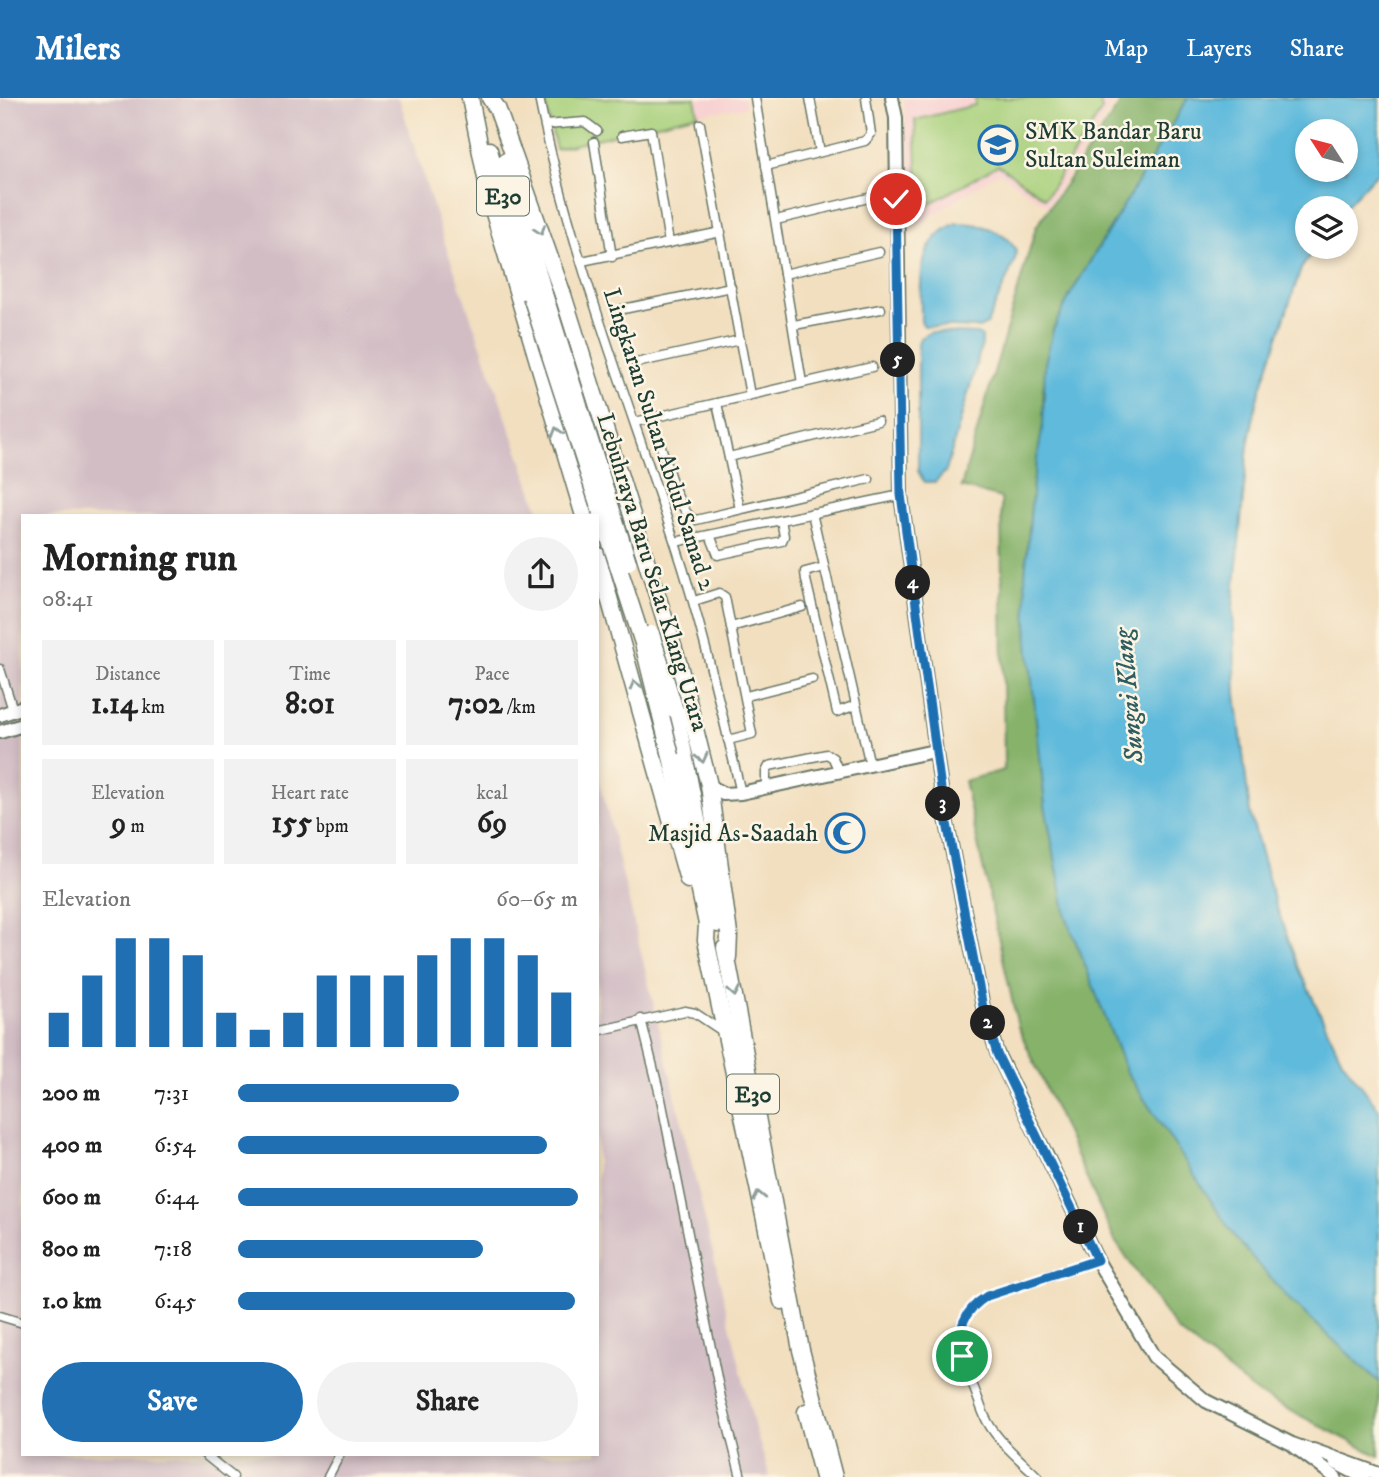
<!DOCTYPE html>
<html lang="en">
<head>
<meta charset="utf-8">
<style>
  :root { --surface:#fff; --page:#f2f2f2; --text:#222; --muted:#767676; --accent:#1f6fb2 }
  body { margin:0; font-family:"IM FELL DW Pica",serif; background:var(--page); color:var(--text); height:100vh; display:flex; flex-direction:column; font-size:26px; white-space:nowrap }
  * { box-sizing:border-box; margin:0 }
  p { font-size:23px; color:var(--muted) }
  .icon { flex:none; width:38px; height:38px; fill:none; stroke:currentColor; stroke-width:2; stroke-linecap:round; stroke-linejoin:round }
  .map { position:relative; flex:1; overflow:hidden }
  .details { position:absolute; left:21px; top:416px; width:578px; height:942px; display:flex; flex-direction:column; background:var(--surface); border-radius:0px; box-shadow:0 4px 10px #0003 }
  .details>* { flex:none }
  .needle { width:46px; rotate:306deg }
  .fabs { position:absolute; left:1295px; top:21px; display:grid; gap:14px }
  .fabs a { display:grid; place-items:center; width:63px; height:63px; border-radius:50%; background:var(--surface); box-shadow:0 4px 10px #0003; font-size:35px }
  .pin { position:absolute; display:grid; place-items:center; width:60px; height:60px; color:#fff; margin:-30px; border:4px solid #fff; border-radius:50%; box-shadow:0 2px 7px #0007 }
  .km { position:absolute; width:35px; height:35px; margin:-18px; border-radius:50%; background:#222; color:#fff; font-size:19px; line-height:35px; text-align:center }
  .round { display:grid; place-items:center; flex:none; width:74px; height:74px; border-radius:37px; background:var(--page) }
  .overview { display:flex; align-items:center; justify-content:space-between; height:119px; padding:0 21px }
  h1 { font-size:38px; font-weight:700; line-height:52px }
  .figures { display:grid; grid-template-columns:repeat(3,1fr); gap:10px; height:119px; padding:7px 21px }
  .figures div { display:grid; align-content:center; border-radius:0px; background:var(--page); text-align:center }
  .figures b { font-size:30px; font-weight:700 }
  .figures small { font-size:19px; font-weight:400 }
  .figures p { font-size:19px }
  .chart { height:196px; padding:14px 21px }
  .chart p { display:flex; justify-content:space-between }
  .chart svg { width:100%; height:126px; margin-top:7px; stroke:var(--accent); stroke-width:6 }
  .primary-button { display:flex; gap:14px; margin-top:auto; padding:14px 21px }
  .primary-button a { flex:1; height:80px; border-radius:42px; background:var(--accent); color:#fff; font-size:28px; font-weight:700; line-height:80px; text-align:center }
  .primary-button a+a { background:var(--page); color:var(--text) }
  ul { padding:0 21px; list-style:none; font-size:23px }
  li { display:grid; grid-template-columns:112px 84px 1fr; align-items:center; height:52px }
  li i { height:18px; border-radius:9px; background:var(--accent) }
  header { display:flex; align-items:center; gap:42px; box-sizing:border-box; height:98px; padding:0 35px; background:var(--accent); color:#fff }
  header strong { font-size:33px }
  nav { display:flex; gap:38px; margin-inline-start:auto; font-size:24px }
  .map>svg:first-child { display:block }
</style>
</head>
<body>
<header>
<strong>Milers</strong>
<nav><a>Map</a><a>Layers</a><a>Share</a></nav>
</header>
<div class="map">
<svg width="1379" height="1379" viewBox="0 0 1379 1379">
  <rect width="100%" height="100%" fill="#fcf5e5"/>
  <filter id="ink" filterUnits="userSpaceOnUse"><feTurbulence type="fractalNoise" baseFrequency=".0143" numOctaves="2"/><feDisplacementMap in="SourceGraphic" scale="14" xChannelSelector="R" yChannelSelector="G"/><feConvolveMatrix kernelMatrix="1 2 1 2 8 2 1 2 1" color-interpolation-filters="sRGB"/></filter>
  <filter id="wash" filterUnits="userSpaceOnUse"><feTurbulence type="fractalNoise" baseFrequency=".00686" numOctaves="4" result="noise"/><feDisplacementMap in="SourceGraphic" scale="28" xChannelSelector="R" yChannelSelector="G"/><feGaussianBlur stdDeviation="1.57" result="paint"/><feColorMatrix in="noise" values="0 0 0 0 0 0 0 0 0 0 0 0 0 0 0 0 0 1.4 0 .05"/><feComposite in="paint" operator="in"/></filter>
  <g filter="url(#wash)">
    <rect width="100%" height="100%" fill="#f2dfc0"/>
    <g fill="#f7cfd0">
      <polygon points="695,0 744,0 746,9 698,16"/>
      <polygon points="904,0 1117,0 1047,108 999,74 915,129"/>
    </g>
    <polygon fill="#d2bdc5" points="0,0 399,0 442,137 541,418 23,418 23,1356 597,1356 597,670 755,1331 770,1379 0,1379"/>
    <g fill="#a8d07b" stroke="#648658" stroke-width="2">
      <polygon points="544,0 695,0 698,16 556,51"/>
      <polygon points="975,0 1099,0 1102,12 1045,100 998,67 919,112 915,22 975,7"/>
    </g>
    <polygon fill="#86b26b" stroke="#527850" stroke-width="2" points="1124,0 1188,0 1070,197 1053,232 1043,291 1043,327 1033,385 1025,478 1028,545 1045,707 1066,818 1126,973 1177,1050 1289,1201 1379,1284 1379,1358 1258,1296 1177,1232 1115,1143 1018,929 964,683 1004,672 1001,400 961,389 1036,129"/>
    <g fill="#5ebadc" stroke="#3e7c88" stroke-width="2" fill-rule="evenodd">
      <path d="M 1188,0 L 1379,0 L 1379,73 L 1344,110 L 1307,110 L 1307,149 L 1316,149 L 1301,171 L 1257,302 L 1248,348 L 1233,509 L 1236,596 L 1250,715 L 1275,805 L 1300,873 L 1342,962 L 1379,1011 L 1379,1284 L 1289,1201 L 1236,1141 L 1126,973 L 1066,818 L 1045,707 L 1028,545 L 1025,478 L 1033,385 L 1043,327 L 1045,265 L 1053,232 L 1070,197 ZM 1346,33 L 1346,72 L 1307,72 L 1307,33 Z"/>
      <path d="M 957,125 C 979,124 1005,133 1016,152 L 1015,162 L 987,226 L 979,230 L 924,228 L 921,223 C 921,183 915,143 957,125 Z"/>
      <polygon points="931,234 977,236 982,239 982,246 946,373 935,384 924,384 918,373 918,246 920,240"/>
    </g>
  </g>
  <g filter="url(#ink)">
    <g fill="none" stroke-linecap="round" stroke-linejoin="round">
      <g stroke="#697665" stroke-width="11">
        <g id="street">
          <path d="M 539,0 C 569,152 627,298 675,445 C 702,527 721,611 741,695"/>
          <polyline points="755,0 802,285"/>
          <polyline points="810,0 820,54"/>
          <polyline points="700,26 750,297"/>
          <polyline points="545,27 585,24 597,33"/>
          <polyline points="622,38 651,33 669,145"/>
          <polyline points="594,44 612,159"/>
          <polyline points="766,68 865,43 871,36 866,0"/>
          <polyline points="776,122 877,98"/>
          <polyline points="582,163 721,134"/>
          <polyline points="784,176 879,154"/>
          <polyline points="623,211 731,189"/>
          <polyline points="794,227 881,211"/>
          <polyline points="636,265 740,242"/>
          <polyline points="717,305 740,411"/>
          <polyline points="635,324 872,269"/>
          <path d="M 658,339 C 665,358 677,416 696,422 L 869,381"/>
          <polyline points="729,359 878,323"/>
          <polyline points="812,415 870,667"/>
          <polyline points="710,437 718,457 782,443 784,438 781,422"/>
          <polyline points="675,444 901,397"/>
          <polyline points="824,469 805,474 806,482 837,614 856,607"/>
          <polyline points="694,503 719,495 725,499 752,636 728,642"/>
          <polyline points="731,529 802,509"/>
          <polyline points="0,571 13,612"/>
          <polyline points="746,598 812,581"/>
          <polyline points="766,690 766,674 769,668 827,656 833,660 839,674"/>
          <polyline points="641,921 661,1001 721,1300 741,1379"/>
          <polyline points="597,933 685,913 695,915 722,933"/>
          <polyline points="0,1218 23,1225"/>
          <polyline points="204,1356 233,1379"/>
          <polyline points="328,1379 340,1356"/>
          <path d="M 1038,1379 C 1021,1362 999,1345 987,1323 C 981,1312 978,1299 973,1288 C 959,1251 947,1223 987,1198 L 1097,1162"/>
        </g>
      </g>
      <g stroke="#697665" stroke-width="16">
        <g id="secondary">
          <polyline points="892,0 896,20 901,397 943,705 983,909 997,955 1097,1162 1154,1259 1206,1303 1292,1346 1320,1356"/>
          <polyline points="0,617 23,609"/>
          <polyline points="0,634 23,627"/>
          <polyline points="709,687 723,696 741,695 934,653"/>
          <polyline points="1295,1349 1335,1379"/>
          <polyline points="1336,1365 1363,1379"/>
        </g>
      </g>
      <g stroke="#697665" stroke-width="16">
        <polyline id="primary" points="1313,1352 1379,1376"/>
      </g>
      <g stroke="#697665" stroke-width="19">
        <g id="highway">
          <polyline points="470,0 491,105 584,418"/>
          <polyline points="490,0 497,10 563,197 679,567 709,687 729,836 728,859"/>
          <polyline points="489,52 531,198"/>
          <polyline points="506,63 544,196"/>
          <polyline points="597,457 688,782"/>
          <polyline points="675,612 718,826"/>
          <polyline points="671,658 707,826 706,842 782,1203"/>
          <polyline points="725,850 801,1252 834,1379"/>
          <polyline points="806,1314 823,1379"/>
        </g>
      </g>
      <use href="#street" stroke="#fff" stroke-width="8"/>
      <use href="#secondary" stroke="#fff" stroke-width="12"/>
      <use href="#primary" stroke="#fff" stroke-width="12"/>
      <use href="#highway" stroke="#fff" stroke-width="16"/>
      <g stroke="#697665" stroke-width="19" stroke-linecap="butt">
        <g id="highway-bridge">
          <polyline points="544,196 628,464"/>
          <polyline points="531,198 643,545 671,658"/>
          <polyline points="651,536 675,612"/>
        </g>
      </g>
      <use href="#highway-bridge" stroke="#fff" stroke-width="16"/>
    </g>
    <defs><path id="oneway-chevron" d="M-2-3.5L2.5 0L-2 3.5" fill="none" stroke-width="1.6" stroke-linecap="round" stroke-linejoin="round" transform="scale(1.75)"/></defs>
    <g stroke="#8f9e9a">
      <use href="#oneway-chevron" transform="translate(540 132) rotate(71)"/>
      <use href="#oneway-chevron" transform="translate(557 334) rotate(-107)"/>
      <use href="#oneway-chevron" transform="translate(635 587) rotate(-105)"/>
      <use href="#oneway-chevron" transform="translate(702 660) rotate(76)"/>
      <use href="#oneway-chevron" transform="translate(734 894) rotate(79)"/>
      <use href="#oneway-chevron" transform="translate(759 1098) rotate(-102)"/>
    </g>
  </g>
  <g fill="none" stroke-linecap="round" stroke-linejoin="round" filter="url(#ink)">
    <g stroke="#fff" stroke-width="14">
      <path id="route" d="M 896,101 L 901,397 L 943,705 L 983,909 L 997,956 L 1097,1162 L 987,1198 C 962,1214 958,1230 962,1258"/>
    </g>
    <use href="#route" stroke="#1f6fb2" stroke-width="9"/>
  </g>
  <defs>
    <g id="school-ring" transform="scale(2.0125)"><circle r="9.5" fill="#fcf5e5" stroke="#1f6fb2" stroke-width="1.5"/><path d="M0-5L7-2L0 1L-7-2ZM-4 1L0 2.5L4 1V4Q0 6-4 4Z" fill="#1f6fb2"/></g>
    <g id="mosque-ring" transform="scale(2.0125)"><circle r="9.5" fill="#fcf5e5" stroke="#1f6fb2" stroke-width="1.5"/><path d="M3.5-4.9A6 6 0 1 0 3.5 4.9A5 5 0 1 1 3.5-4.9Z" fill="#1f6fb2"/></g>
  </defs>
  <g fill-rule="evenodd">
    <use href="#school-ring" x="998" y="47"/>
    <use href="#mosque-ring" x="845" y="735"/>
  </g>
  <g text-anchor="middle" stroke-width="5" stroke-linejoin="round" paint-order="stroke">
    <g fill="#fcf5e5" stroke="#617469" stroke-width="2">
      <rect x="477" y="78.5" width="52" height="39" rx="5"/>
      <rect x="727" y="976.5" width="52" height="39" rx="5"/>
    </g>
    <g font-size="23" font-weight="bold" fill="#1f3d34">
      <text x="503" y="106">E30</text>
      <text x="753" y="1004">E30</text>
    </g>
    <g font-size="24" fill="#1f3d34" stroke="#fcf5e5" text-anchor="start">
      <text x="1025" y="41">SMK Bandar Baru<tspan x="1025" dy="28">Sultan Suleiman</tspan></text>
      <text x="818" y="743" text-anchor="end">Masjid As-Saadah</text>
    </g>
    <g font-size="24" fill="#1f3d34" stroke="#fcf5e5">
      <text transform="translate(660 341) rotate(72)" y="8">Lingkaran Sultan Abdul Samad 2</text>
      <text transform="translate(653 474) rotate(73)" y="8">Lebuhraya Baru Selat Klang Utara</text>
    </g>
    <g font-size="26" font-style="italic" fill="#2f5c5e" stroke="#fcf5e5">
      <text transform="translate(1128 598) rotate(-95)" y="9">Sungai Klang</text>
    </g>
  </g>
</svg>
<div class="fabs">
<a><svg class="needle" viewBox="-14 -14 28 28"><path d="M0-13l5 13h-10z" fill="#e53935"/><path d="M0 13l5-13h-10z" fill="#767676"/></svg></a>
<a><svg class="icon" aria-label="layers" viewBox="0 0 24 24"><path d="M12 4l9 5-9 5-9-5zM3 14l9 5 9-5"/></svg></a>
</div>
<div class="pin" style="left:962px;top:1258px;background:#1e9e55"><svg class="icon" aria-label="arrive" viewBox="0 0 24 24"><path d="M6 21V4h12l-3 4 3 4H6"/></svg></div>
<div class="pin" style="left:896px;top:101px;background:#d93025"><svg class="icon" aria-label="check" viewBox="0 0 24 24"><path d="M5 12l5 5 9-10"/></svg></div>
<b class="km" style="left:1081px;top:1129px">1</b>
<b class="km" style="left:988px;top:925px">2</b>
<b class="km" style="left:943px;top:706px">3</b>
<b class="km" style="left:913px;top:485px">4</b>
<b class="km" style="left:898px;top:262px">5</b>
<section class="details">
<div class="overview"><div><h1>Morning run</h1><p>08:41</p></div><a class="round"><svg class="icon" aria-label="share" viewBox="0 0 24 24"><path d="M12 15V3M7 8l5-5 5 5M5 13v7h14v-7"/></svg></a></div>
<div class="figures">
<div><p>Distance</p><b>1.14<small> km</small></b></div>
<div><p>Time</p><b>8:01</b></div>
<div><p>Pace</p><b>7:02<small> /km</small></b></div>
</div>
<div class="figures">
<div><p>Elevation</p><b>9<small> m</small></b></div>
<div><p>Heart rate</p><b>155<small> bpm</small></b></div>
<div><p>kcal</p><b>69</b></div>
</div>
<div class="chart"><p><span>Elevation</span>60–65 m</p>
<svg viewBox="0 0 160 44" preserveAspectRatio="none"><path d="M5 44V32M15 44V19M25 44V6M35 44V6M45 44V12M55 44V32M65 44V38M75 44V32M85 44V19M95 44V19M105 44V19M115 44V12M125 44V6M135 44V6M145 44V12M155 44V25"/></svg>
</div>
<ul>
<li><b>200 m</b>7:31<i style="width:65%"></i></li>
<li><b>400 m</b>6:54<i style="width:91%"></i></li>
<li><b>600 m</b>6:44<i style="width:100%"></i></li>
<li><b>800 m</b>7:18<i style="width:72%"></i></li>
<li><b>1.0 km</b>6:45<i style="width:99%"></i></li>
</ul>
<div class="primary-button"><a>Save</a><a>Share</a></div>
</section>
</div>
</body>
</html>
